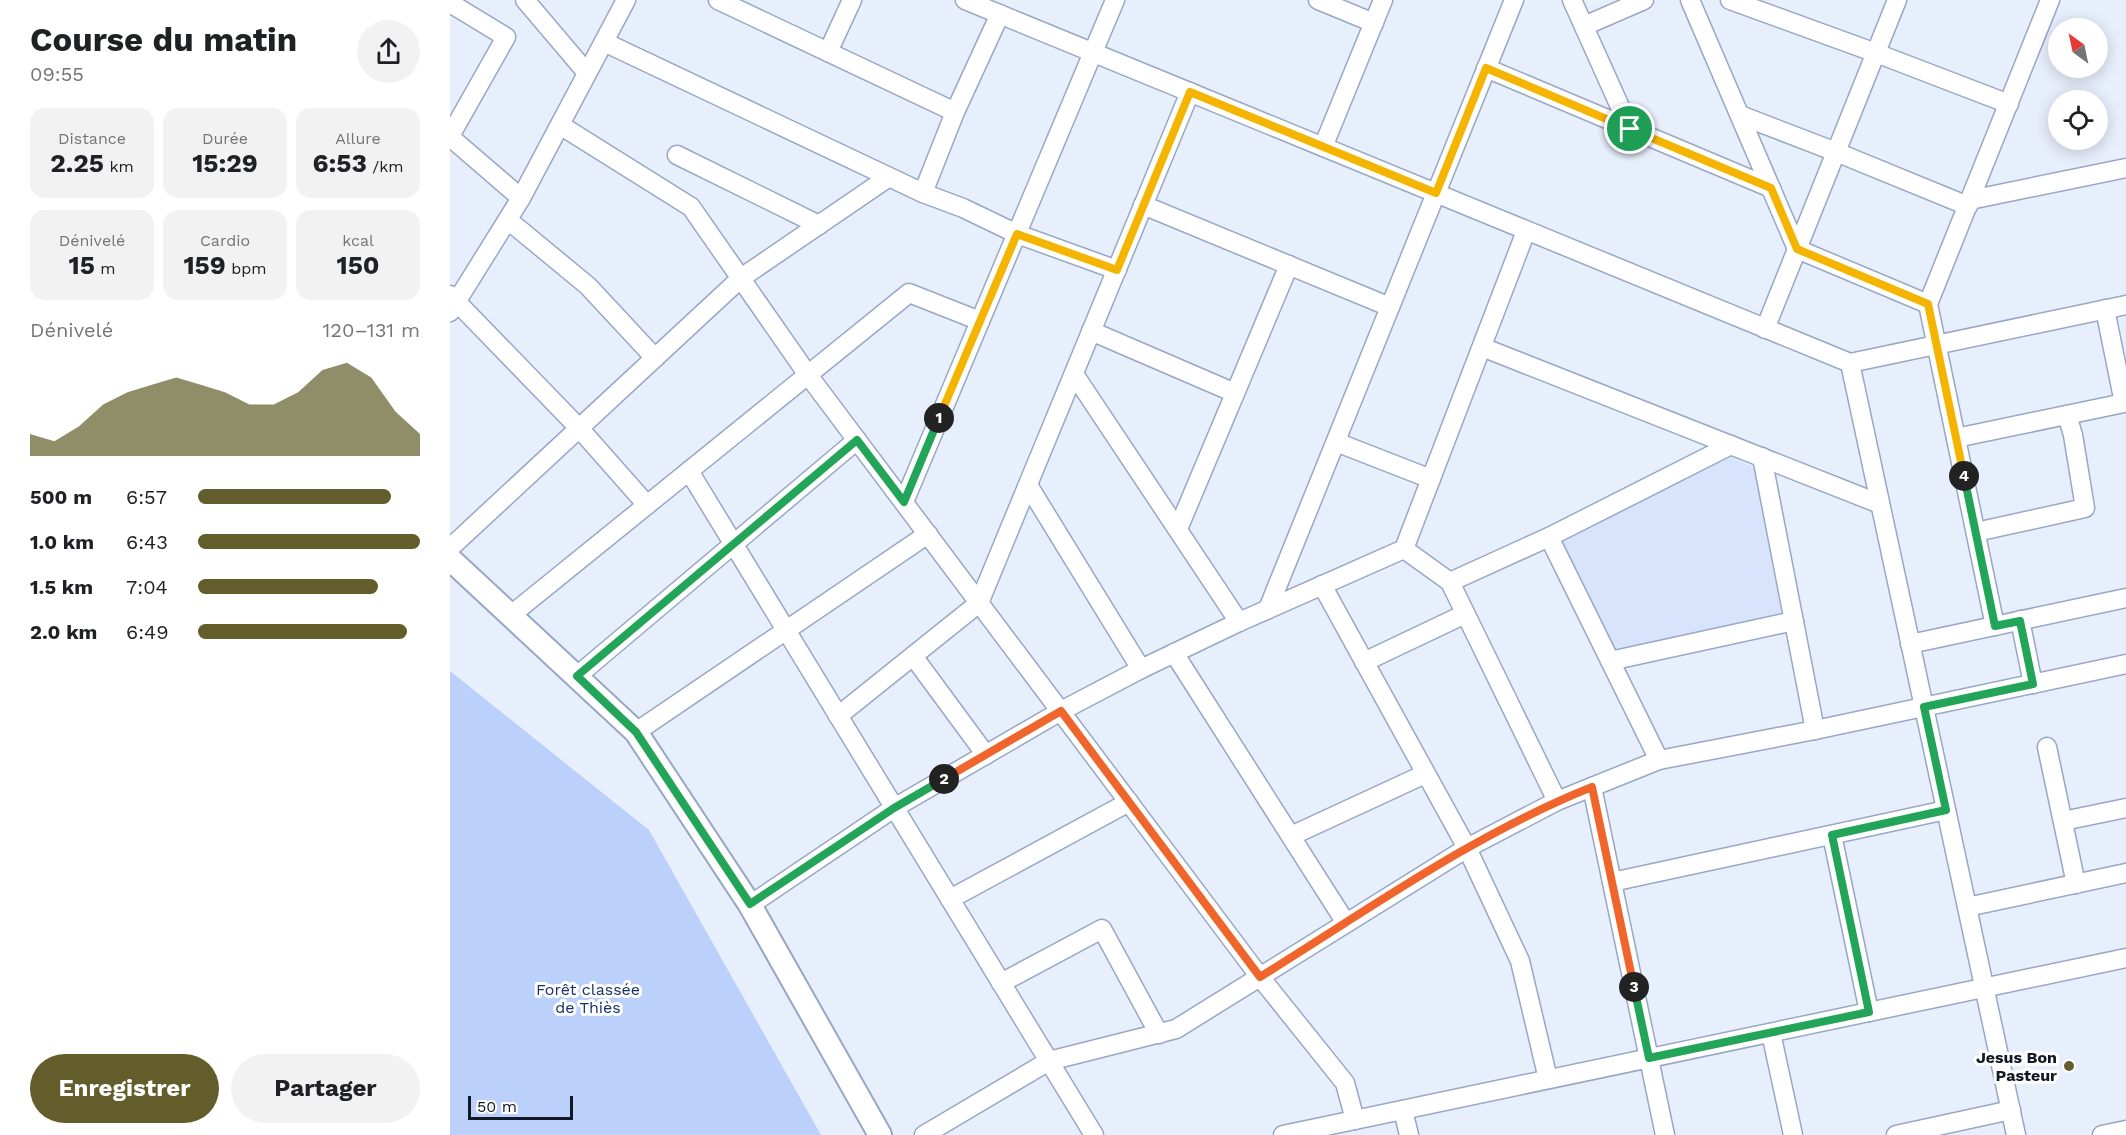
<!DOCTYPE html>
<html lang="fr">
<head>
<meta charset="utf-8">
<style>
  :root { --surface:#fff; --page:#f2f2f2; --text:#202124; --muted:#757577; --accent:#625d2a }
  body { margin:0; font-family:"Work Sans",sans-serif; background:var(--page); color:var(--text); height:100vh; display:flex; flex-direction:column; font-size:22px; white-space:nowrap }
  * { box-sizing:border-box; margin:0 }
  p { font-size:20px; color:var(--muted) }
  .icon { flex:none; width:33px; height:33px; fill:none; stroke:currentColor; stroke-width:2; stroke-linecap:round; stroke-linejoin:round }
  .map { position:relative; flex:1; overflow:hidden }
  .sheet { display:flex; flex-direction:column; background:var(--surface); width:450px }
  .sheet>* { flex:none }
  .needle { width:39px; rotate:327deg }
  .controls { position:absolute; left:1598px; top:18px; display:grid; gap:12px }
  .controls a { display:grid; place-items:center; width:60px; height:60px; border-radius:50%; background:var(--surface); box-shadow:0 3px 15px #0003; font-size:30px }
  .scale { position:absolute; left:18px; bottom:15px; width:105px; box-sizing:border-box; padding-left:6px; border:3px solid #131924; border-top:0; font-size:16px; line-height:21px; white-space:nowrap; color:#131924; -webkit-text-stroke:4px #fff; paint-order:stroke }
  .pin { position:absolute; display:grid; place-items:center; width:51px; height:51px; color:#fff; margin:-26px; border:3px solid #fff; border-radius:50%; box-shadow:0 2px 6px #0007 }
  .km { position:absolute; width:30px; height:30px; margin:-15px; border-radius:50%; background:#222; color:#fff; font-size:16px; line-height:30px; text-align:center }
  .round { display:grid; place-items:center; flex:none; width:63px; height:63px; border-radius:32px; background:var(--page) }
  .head { display:flex; align-items:center; justify-content:space-between; height:102px; padding:0 30px }
  h1 { font-size:33px; font-weight:700; line-height:45px }
  .figures { display:grid; grid-template-columns:repeat(3,1fr); gap:9px; height:102px; padding:6px 30px }
  .figures div { display:grid; align-content:center; border-radius:15px; background:var(--page); text-align:center }
  .figures b { font-size:26px; font-weight:700 }
  .figures small { font-size:16px; font-weight:400 }
  .figures p { font-size:16px }
  .chart { height:168px; padding:12px 30px }
  .chart p { display:flex; justify-content:space-between }
  .chart svg { width:100%; height:108px; margin-top:6px; fill:var(--accent); opacity:.7 }
  .button { display:flex; gap:12px; margin-top:auto; padding:12px 30px }
  .button a { flex:1; height:69px; border-radius:36px; background:var(--accent); color:#fff; font-size:24px; font-weight:700; line-height:69px; text-align:center }
  .button a+a { background:var(--page); color:var(--text) }
  ul { padding:0 30px; list-style:none; font-size:20px }
  li { display:grid; grid-template-columns:96px 72px 1fr; align-items:center; height:45px }
  li i { height:15px; border-radius:8px; background:var(--accent) }
  main { display:flex; flex:1; min-height:0 }
  .map>svg:first-child { display:block }
</style>
</head>
<body>
<main>
<section class="sheet">
<div class="head"><div><h1>Course du matin</h1><p>09:55</p></div><a class="round"><svg class="icon" aria-label="share" viewBox="0 0 24 24"><path d="M12 15V3M7 8l5-5 5 5M5 13v7h14v-7"/></svg></a></div>
<div class="figures">
<div><p>Distance</p><b>2.25<small> km</small></b></div>
<div><p>Durée</p><b>15:29</b></div>
<div><p>Allure</p><b>6:53<small> /km</small></b></div>
</div>
<div class="figures">
<div><p>Dénivelé</p><b>15<small> m</small></b></div>
<div><p>Cardio</p><b>159<small> bpm</small></b></div>
<div><p>kcal</p><b>150</b></div>
</div>
<div class="chart"><p><span>Dénivelé</span>120–131 m</p>
<svg viewBox="0 0 160 44" preserveAspectRatio="none"><path d="M0 44V35L10 38L20 32L30 23L40 18L50 15L60 12L70 15L80 18L90 23L100 23L110 18L120 9L130 6L140 12L150 26L160 35V44z"/></svg>
</div>
<ul>
<li><b>500 m</b>6:57<i style="width:87%"></i></li>
<li><b>1.0 km</b>6:43<i style="width:100%"></i></li>
<li><b>1.5 km</b>7:04<i style="width:81%"></i></li>
<li><b>2.0 km</b>6:49<i style="width:94%"></i></li>
</ul>
<div class="button"><a>Enregistrer</a><a>Partager</a></div>
</section>
<div class="map">
<svg width="1676" height="1135" viewBox="0 0 1676 1135">
  <rect width="100%" height="100%" fill="#e8effc"/>
  <polygon fill="#d8e4fb" points="1281,457 1304,468 1332,615 1164,651 1109,542"/>
  <polygon fill="#bbd0fa" points="0,671 199,830 371,1135 0,1135"/>
  <g fill="none" stroke-linecap="round" stroke-linejoin="round">
    <g stroke="#98a7c5" stroke-width="21">
      <g id="minor">
        <polyline points="75,0 137,73"/>
        <polyline points="268,0 505,112"/>
        <polyline points="515,0 1400,363 1676,305"/>
        <polyline points="868,0 924,23"/>
        <polyline points="1122,0 1180,129"/>
        <polyline points="1240,0 1347,249 1478,304"/>
        <polyline points="1280,0 1426,53 1559,104"/>
        <polyline points="0,3 56,37 0,136"/>
        <polyline points="1134,26 1194,0"/>
        <polyline points="154,42 473,193 513,208 567,234 667,270"/>
        <polyline points="378,52 402,0"/>
        <polyline points="1036,68 1321,188"/>
        <polyline points="1290,115 1386,152 1518,206"/>
        <polyline points="110,125 241,207 358,375 810,977 895,1083 905,1120"/>
        <polyline points="0,137 71,198"/>
        <polyline points="873,147 933,0"/>
        <polyline points="227,155 369,225"/>
        <polyline points="473,193 505,112 550,14"/>
        <polyline points="1520,200 1676,168"/>
        <polyline points="693,205 940,307"/>
        <polyline points="58,220 138,286 205,358"/>
        <polyline points="0,295 129,428 197,505"/>
        <polyline points="0,312 71,198 176,0"/>
        <polyline points="1315,329 1447,0"/>
        <polyline points="641,331 785,393"/>
        <polyline points="1032,347 1430,504"/>
        <polyline points="1400,363 1566,1135"/>
        <polyline points="624,374 789,622"/>
        <polyline points="1506,438 1674,403 1655,309"/>
        <polyline points="886,442 981,479"/>
        <polyline points="1312,457 1365,730"/>
        <polyline points="239,471 644,1135"/>
        <polyline points="578,485 691,669"/>
        <polyline points="454,502 665,0"/>
        <polyline points="728,529 839,265"/>
        <polyline points="1526,532 1635,508 1623,435 1617,415"/>
        <polyline points="1099,537 1209,760"/>
        <polyline points="0,548 291,278 439,177"/>
        <polyline points="954,549 1000,582 1107,801"/>
        <polyline points="1000,582 1099,537 1281,445"/>
        <polyline points="872,585 1017,848 1070,961 1098,1079"/>
        <polyline points="818,609 1064,0"/>
        <polyline points="61,615 459,293 530,321"/>
        <polyline points="1570,620 1583,684"/>
        <polyline points="1545,626 1478,304 1600,0"/>
        <polyline points="1460,644 1676,598"/>
        <polyline points="724,653 896,923"/>
        <polyline points="463,656 536,755"/>
        <polyline points="1160,661 1344,621"/>
        <polyline points="914,662 1015,614"/>
        <polyline points="127,676 407,440"/>
        <polyline points="388,716 529,603 740,92"/>
        <polyline points="186,732 478,534"/>
        <polyline points="1597,747 1626,884"/>
        <polyline points="1142,787 1215,1135"/>
        <polyline points="1613,821 1676,808"/>
        <polyline points="1382,835 1419,1012"/>
        <polyline points="841,836 975,774"/>
        <polyline points="1162,882 1496,810"/>
        <polyline points="500,899 679,802"/>
        <polyline points="300,905 444,808 611,711 691,669 789,622 954,549 1076,231"/>
        <polyline points="1517,907 1676,873"/>
        <polyline points="551,983 652,929 709,1034"/>
        <polyline points="1321,1033 1343,1135"/>
        <polyline points="953,1110 959,1135"/>
        <polyline points="474,1135 599,1061 726,1029 1017,848 1107,801 1209,760 1365,730 1676,664"/>
        <polyline points="833,1135 1676,958"/>
        <polyline points="1446,1135 1561,1110"/>
        <polyline points="1652,1135 1676,1130"/>
      </g>
    </g>
    <g stroke="#98a7c5" stroke-width="26">
      <polyline id="major" points="0,559 186,732 300,905 430,1135"/>
    </g>
    <use href="#minor" stroke="#fff" stroke-width="18"/>
    <use href="#major" stroke="#fff" stroke-width="22"/>
  </g>
  <g fill="none" stroke-linecap="round" stroke-linejoin="round">
    <g stroke="#fff" stroke-width="12">
      <polyline id="split-1" points="489,418 567,234 667,270 740,92 986,193 1036,68 1180,129"/>
    </g>
    <g stroke="#fff" stroke-width="12">
      <polyline id="split-2" points="489,418 454,502 407,440 127,676 186,732 300,904 444,808 494,779"/>
    </g>
    <g stroke="#fff" stroke-width="12">
      <path id="split-3" d="M 494,779 L 611,711 L 810,977 C 918,910 1024,834 1142,787 L 1184,987"/>
    </g>
    <g stroke="#fff" stroke-width="12">
      <polyline id="split-4" points="1184,987 1199,1058 1419,1012 1382,835 1496,810 1474,707 1583,684 1570,621 1545,626 1514,476"/>
    </g>
    <g stroke="#fff" stroke-width="12">
      <polyline id="split-5" points="1180,129 1321,188 1347,249 1478,304 1514,476"/>
    </g>
    <use href="#split-1" stroke="#f5b400" stroke-width="8"/>
    <use href="#split-2" stroke="#22a559" stroke-width="8"/>
    <use href="#split-3" stroke="#f0652b" stroke-width="8"/>
    <use href="#split-4" stroke="#22a559" stroke-width="8"/>
    <use href="#split-5" stroke="#f5b400" stroke-width="8"/>
  </g>
  <circle fill="#625d2a" stroke="#fff" stroke-width="2" cx="1619" cy="1066" r="6"/>
  <g text-anchor="middle" stroke-width="6" stroke-linejoin="round" paint-order="stroke">
    <g font-size="16" fill="#183069" stroke="#fff">
      <text x="138" y="995">Forêt classée<tspan x="138" dy="18">de Thiès</tspan></text>
    </g>
    <g font-size="16" font-weight="bold" fill="#131924" stroke="#fff" text-anchor="end">
      <text x="1607" y="1063">Jesus Bon<tspan x="1607" dy="18">Pasteur</tspan></text>
    </g>
  </g>
</svg>
<div class="controls">
<a><svg class="needle" viewBox="-14 -14 28 28"><path d="M0-13l5 13h-10z" fill="#e53935"/><path d="M0 13l5-13h-10z" fill="#757577"/></svg></a>
<a><svg class="icon" aria-label="locate" viewBox="0 0 24 24"><circle cx="12" cy="12" r="6"/><path d="M12 2v4M12 18v4M2 12h4M18 12h4"/></svg></a>
</div>
<div class="scale">50 m</div>
<div class="pin" style="left:1180px;top:129px;background:#1e9e55"><svg class="icon" aria-label="arrive" viewBox="0 0 24 24"><path d="M6 21V4h12l-3 4 3 4H6"/></svg></div>
<b class="km" style="left:489px;top:418px">1</b>
<b class="km" style="left:494px;top:779px">2</b>
<b class="km" style="left:1184px;top:987px">3</b>
<b class="km" style="left:1514px;top:476px">4</b>
</div>
</main>
</body>
</html>
